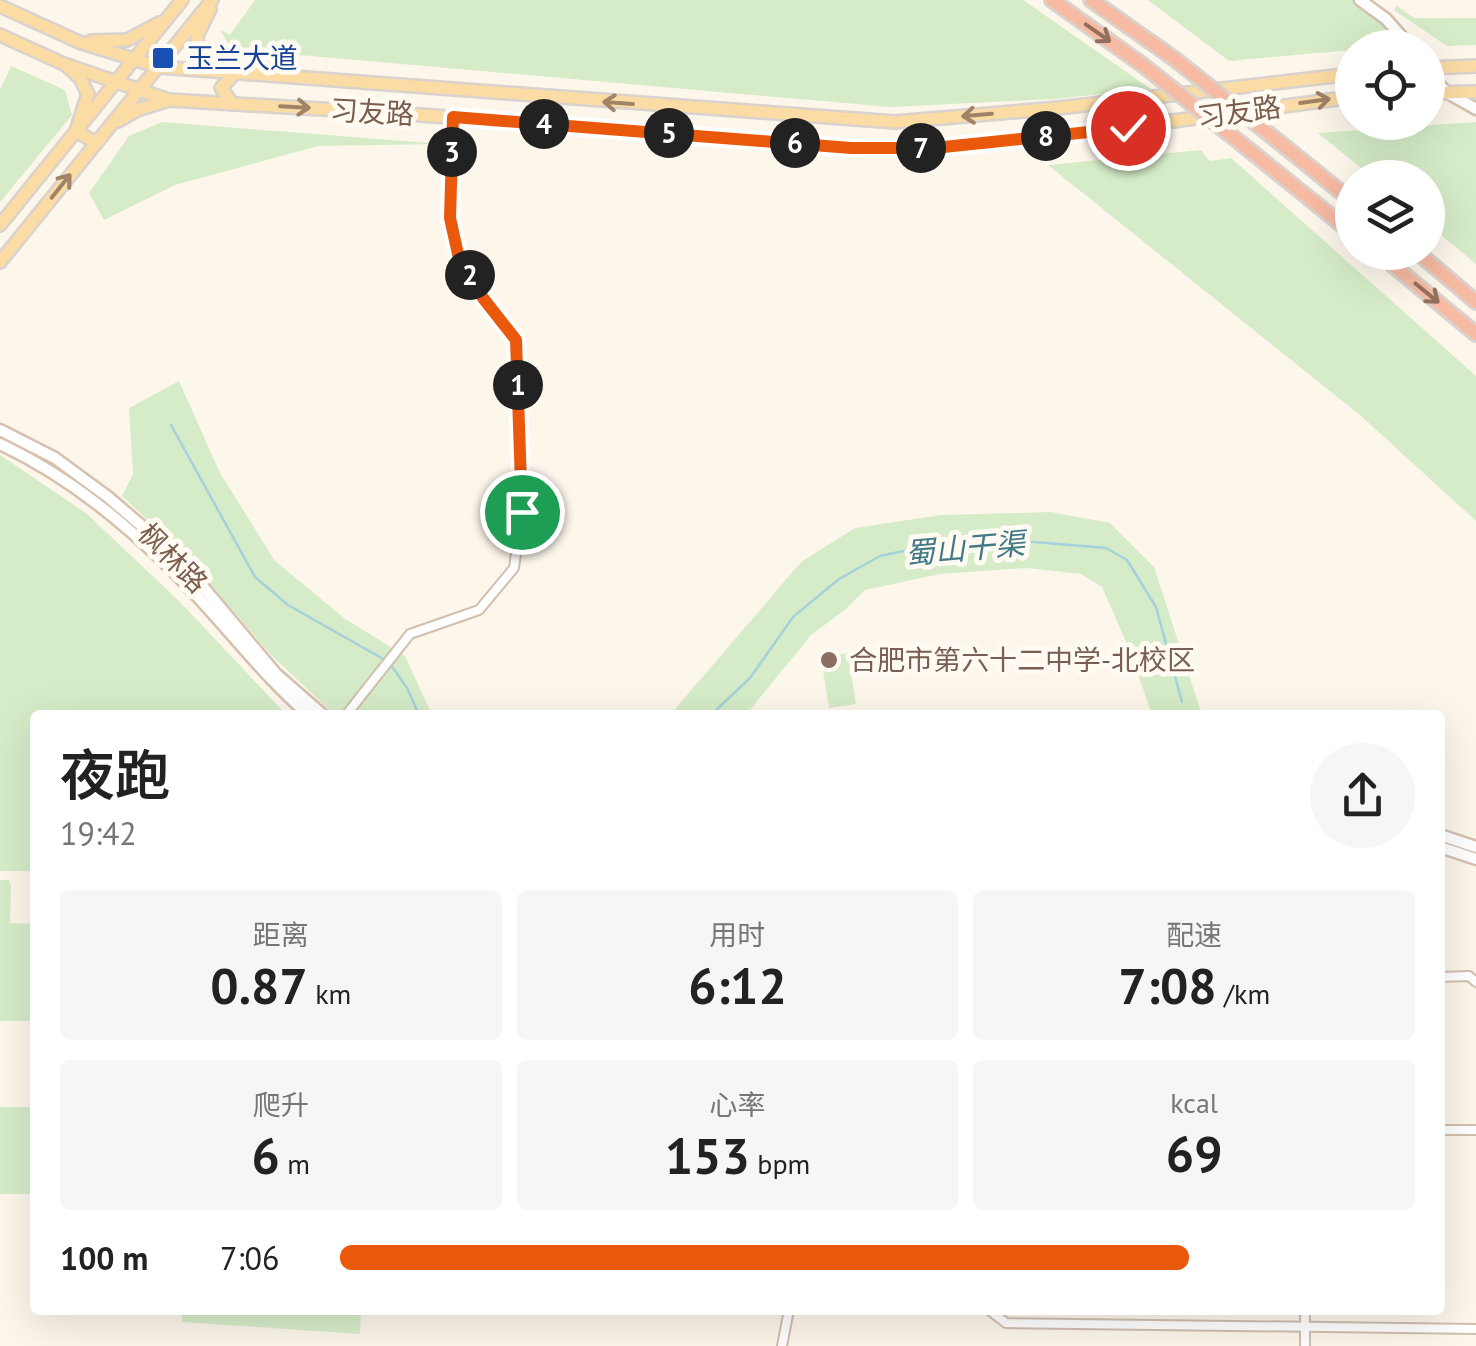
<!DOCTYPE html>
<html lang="zh">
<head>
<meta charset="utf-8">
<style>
  :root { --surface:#fff; --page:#f6f6f6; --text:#222; --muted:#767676; --accent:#ea580c }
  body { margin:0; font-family:"PT Sans","Noto Sans SC",sans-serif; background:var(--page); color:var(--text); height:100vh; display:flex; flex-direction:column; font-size:38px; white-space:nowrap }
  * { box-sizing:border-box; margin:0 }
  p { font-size:32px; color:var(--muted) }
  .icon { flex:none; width:55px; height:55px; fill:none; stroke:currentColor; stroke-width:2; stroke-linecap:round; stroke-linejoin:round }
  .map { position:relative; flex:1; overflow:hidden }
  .side { position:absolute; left:30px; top:710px; width:1415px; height:605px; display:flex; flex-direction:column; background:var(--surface); border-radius:10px; box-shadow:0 10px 40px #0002 }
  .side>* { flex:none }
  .buttons { position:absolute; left:1335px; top:30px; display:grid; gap:20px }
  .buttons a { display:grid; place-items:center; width:110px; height:110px; border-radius:50%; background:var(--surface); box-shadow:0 10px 40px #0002; font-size:50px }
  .pin { position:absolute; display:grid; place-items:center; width:85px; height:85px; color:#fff; margin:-42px; border:5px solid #fff; border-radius:50%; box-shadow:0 2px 10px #0007 }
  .km { position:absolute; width:50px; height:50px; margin:-25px; border-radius:50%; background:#222; color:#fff; font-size:28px; line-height:50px; text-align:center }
  .round { display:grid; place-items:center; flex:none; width:105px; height:105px; border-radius:52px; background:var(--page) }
  .overview { display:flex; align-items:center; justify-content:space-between; height:170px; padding:0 30px }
  h1 { font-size:55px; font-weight:600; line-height:75px }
  .figures { display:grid; grid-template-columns:repeat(3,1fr); gap:15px; height:170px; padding:10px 30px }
  .figures div { display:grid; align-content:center; border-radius:10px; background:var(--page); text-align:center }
  .figures b { font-size:50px; font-weight:600 }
  .figures small { font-size:28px; font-weight:400 }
  .figures p { font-size:28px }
  ul { padding:0 30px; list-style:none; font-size:32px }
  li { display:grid; grid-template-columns:160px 120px 1fr; align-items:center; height:75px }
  li i { height:25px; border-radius:12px; background:var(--accent) }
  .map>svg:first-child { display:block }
</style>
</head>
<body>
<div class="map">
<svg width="1476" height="1346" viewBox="0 0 1476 1346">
  <rect width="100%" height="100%" fill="#fdf6eb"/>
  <g fill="#d6ecc8">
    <polygon points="255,0 1023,0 1151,89 1054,99 890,107 232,49 220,30 230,35"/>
    <polygon points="1148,0 1355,0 1390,31 1384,47 1229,61"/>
    <polygon points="1397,6 1414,18 1476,18 1476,45 1447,46 1394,10"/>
    <polygon points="11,66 65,90 72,115 0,202 0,90"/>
    <polygon points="162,122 442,144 318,146 175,185 104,220 89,193 129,136"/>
    <polygon points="1476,122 1476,264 1428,224 1428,178 1372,177 1318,133"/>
    <polygon points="1201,150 1210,161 1231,158 1476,376 1476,521 1361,416 1048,165"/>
    <polygon points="179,381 220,473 275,561 344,618 405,656 432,715 335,715 272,656 184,554 122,496 133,474 129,408"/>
    <polygon points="0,455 86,513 179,601 283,711 281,715 35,715 35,871 0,871"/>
    <polygon points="1051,512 1110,523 1154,567 1202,715 1152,715 1130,651 1102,587 1081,574 1027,568 940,574 865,590 846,609 811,635 746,715 670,715 801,562 855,528 941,515"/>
    <polygon points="848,653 856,704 829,708 821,657"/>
    <polygon points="0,880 9,880 11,885 10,923 35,924 35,1021 0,1021"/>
    <rect x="0" y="1107" width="35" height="87"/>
    <polygon points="182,1310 361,1310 360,1334 182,1322"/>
  </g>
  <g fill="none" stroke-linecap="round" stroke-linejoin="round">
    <g stroke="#a4d1da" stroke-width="2.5">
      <polyline points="171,425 255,577 288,605 385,660"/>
      <polyline points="391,665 407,688 419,715"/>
      <polyline points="711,715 750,678 793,617 839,579 880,556 918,548 1023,541 1106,548 1127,560 1156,607 1182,702"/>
    </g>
    <g stroke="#d1bfaf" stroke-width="12">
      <g id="street">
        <polyline points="346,715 410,634 479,610 514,568 522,511 516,340 483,298 458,254 450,217 453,117"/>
        <polyline points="1440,977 1469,976 1476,982"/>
        <polyline points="1440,1130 1476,1130"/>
        <polyline points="989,1310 1006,1323 1476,1329"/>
        <polyline points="782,1346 789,1310"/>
        <polyline points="1305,1346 1305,1310"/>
      </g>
    </g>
    <g stroke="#d6c1af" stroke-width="15">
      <g id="secondary">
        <polyline points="1360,0 1386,19 1412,48"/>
        <polyline points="1428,72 1446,92 1476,109"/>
        <polyline points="0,430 55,458 108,497 178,557 276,674 323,715"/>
        <path d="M 0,444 C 66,475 121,519 172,570 C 220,617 258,671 309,715"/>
        <polyline points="1440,835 1476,847"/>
        <polyline points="1440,847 1476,859"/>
      </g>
    </g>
    <g stroke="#dad2cd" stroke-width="16">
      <g id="primary">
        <polyline points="0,6 79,42 159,67 895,122 1058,108 1352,74"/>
        <polyline points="210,9 197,36 198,57 235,73 221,88 233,104"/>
        <polyline points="0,35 64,64 169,100 421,115 851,148 934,147 1128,127 1352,97"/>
        <polyline points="91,41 127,40 159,23"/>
        <polyline points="67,66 80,78 88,94 76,131 96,143"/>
        <polyline points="1428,68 1476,66"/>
        <polyline points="1428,93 1476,92"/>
        <polyline points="118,121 137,110 169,100"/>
        <polyline points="0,225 182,0"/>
        <polyline points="0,262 212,0"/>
      </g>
    </g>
    <g stroke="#dad2cd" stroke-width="18">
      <g id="highway">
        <polyline points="1052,0 1144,66"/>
        <polyline points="1091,0 1176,60"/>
        <polyline points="1279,142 1352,201"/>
        <polyline points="1243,145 1352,233"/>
        <polyline points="1377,252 1476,334"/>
        <polyline points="1417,252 1476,302"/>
      </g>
    </g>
    <use href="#street" stroke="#fff" stroke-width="8"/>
    <use href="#secondary" stroke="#fff" stroke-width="10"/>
    <use href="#primary" stroke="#fbdca4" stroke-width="11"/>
    <use href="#highway" stroke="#f7baa2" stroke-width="12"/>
    <g stroke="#dad2cd" stroke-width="18" stroke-linecap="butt">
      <g id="highway-bridge">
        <polyline points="1176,60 1279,142"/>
        <polyline points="1144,66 1243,145"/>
      </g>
    </g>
    <use href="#highway-bridge" stroke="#f7baa2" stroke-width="12"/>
  </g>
  <defs><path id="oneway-shaft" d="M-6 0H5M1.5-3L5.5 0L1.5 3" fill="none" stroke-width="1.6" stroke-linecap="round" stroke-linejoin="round" transform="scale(2.5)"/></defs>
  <g stroke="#93705e">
    <use href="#oneway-shaft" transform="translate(1098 33) rotate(35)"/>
    <use href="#oneway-shaft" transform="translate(1427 293) rotate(39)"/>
  </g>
  <g stroke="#a18367">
    <use href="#oneway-shaft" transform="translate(1315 101) rotate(-8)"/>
    <use href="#oneway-shaft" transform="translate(618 103) rotate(-176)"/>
    <use href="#oneway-shaft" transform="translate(295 107) rotate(3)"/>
    <use href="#oneway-shaft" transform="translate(977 115) rotate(175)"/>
    <use href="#oneway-shaft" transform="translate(61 186) rotate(-51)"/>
  </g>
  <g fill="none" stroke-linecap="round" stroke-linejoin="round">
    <g stroke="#fff" stroke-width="20">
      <polyline id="route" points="522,512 516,340 483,298 458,254 450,218 453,117 851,148 934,148 1128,128"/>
    </g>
    <use href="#route" stroke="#ea580c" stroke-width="12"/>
  </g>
  <rect fill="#1a4fb4" stroke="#fffaf2" stroke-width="4" x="151" y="46" width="24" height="24" rx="5"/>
  <circle fill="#8d6e63" stroke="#fffaf2" stroke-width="4" cx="829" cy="660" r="10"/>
  <g text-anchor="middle" stroke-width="10" stroke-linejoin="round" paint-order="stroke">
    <g font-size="28" fill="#164399" stroke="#fffaf2" text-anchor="start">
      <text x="186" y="68">玉兰大道</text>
    </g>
    <g font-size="28" fill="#7a5d4d" stroke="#fffaf2">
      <text transform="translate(372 112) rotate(3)" y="10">习友路</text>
      <text transform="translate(1239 112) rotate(-8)" y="10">习友路</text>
      <text transform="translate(173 558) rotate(45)" y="10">枫林路</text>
    </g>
    <g font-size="28" fill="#785e54" stroke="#fffaf2" text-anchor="start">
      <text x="849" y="670">合肥市第六十二中学-北校区</text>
    </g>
    <g font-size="30" font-style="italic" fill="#427a86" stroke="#fffaf2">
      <text transform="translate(965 549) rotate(-5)" y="10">蜀山干渠</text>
    </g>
  </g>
</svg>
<div class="buttons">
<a><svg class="icon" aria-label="locate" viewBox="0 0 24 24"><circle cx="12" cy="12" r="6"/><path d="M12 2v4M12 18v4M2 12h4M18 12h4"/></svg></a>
<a><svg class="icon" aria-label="layers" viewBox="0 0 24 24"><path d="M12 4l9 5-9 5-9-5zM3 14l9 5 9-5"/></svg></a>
</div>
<div class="pin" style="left:522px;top:512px;background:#1e9e55"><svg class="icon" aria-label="arrive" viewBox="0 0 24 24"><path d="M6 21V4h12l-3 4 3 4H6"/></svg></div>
<div class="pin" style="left:1128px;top:128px;background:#d93025"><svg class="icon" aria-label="check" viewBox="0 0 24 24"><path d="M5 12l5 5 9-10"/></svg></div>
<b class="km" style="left:518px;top:385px">1</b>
<b class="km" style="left:470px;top:275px">2</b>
<b class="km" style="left:452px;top:152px">3</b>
<b class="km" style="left:544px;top:124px">4</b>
<b class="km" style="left:669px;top:133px">5</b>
<b class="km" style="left:795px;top:143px">6</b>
<b class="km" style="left:921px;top:148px">7</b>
<b class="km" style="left:1046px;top:136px">8</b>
<section class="side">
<div class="overview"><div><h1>夜跑</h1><p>19:42</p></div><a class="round"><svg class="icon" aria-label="share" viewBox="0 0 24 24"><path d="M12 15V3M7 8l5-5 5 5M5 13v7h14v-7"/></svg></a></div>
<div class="figures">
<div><p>距离</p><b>0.87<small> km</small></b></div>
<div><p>用时</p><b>6:12</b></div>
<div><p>配速</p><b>7:08<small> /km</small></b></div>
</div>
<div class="figures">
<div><p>爬升</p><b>6<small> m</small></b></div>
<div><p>心率</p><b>153<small> bpm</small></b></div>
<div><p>kcal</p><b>69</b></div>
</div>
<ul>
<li><b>100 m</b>7:06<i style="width:79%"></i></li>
</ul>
</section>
</div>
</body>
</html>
